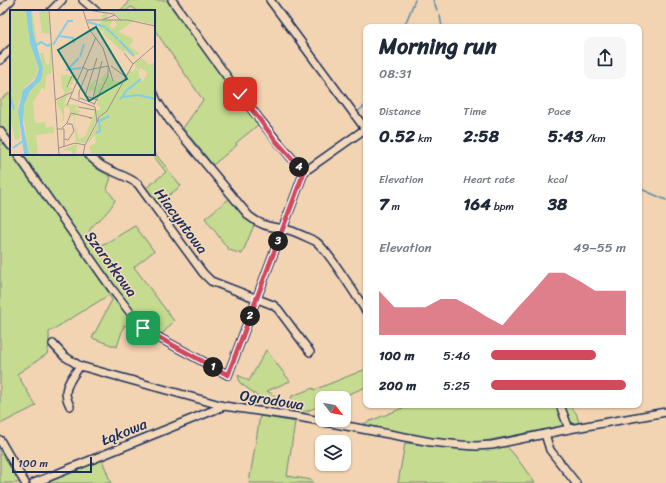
<!DOCTYPE html>
<html lang="en">
<head>
<meta charset="utf-8">
<style>
  :root { --surface:#fff; --page:#f6f6f7; --text:#1f2937; --muted:#747a83; --accent:#d1495b }
  body { margin:0; font-family:Sriracha,sans-serif; background:var(--page); color:var(--text); height:100vh; display:flex; flex-direction:column; font-size:15px; white-space:nowrap }
  * { box-sizing:border-box; margin:0 }
  p { font-size:13px; color:var(--muted) }
  .icon { flex:none; width:22px; height:22px; fill:none; stroke:currentColor; stroke-width:2; stroke-linecap:round; stroke-linejoin:round }
  .map { position:relative; flex:1; overflow:hidden }
  .side { position:absolute; left:363px; top:24px; width:279px; height:384px; display:flex; flex-direction:column; background:var(--surface); border-radius:8px; box-shadow:0 1px 3px #0004 }
  .side>* { flex:none }
  .needle { width:26px; rotate:121deg }
  .controls { position:absolute; left:315px; top:391px; display:grid; gap:8px }
  .controls a { display:grid; place-items:center; width:36px; height:36px; border-radius:8px; background:var(--surface); box-shadow:0 1px 3px #0004; font-size:20px }
  .scale { position:absolute; left:12px; bottom:10px; width:80px; box-sizing:border-box; padding-left:4px; border:2px solid #1b2f5e; border-top:0; font-size:11px; line-height:14px; white-space:nowrap; color:#1b2f5e; -webkit-text-stroke:3px #f3d9ba; paint-order:stroke }
  .pin { position:absolute; display:grid; place-items:center; width:34px; height:34px; color:#fff; margin:-17px; border-radius:8px; box-shadow:0 2px 6px #0006 }
  .km { position:absolute; width:20px; height:20px; margin:-10px; border-radius:50%; background:#222; color:#fff; font-size:11px; line-height:20px; text-align:center }
  .round { display:grid; place-items:center; flex:none; width:42px; height:42px; border-radius:8px; background:var(--page) }
  .head { display:flex; align-items:center; justify-content:space-between; height:68px; padding:0 16px }
  h1 { font-size:22px; font-weight:800; line-height:30px }
  .metrics { display:grid; grid-template-columns:repeat(3,1fr); gap:6px; height:68px; padding:4px 16px }
  .metrics div { display:grid; align-content:center }
  .metrics b { font-size:17px; font-weight:800 }
  .metrics small { font-size:11px; font-weight:400 }
  .metrics p { font-size:11px }
  .chart { height:112px; padding:8px 16px }
  .chart p { display:flex; justify-content:space-between }
  .chart svg { width:100%; height:72px; margin-top:4px; fill:var(--accent); opacity:.7 }
  ul { padding:0 16px; list-style:none; font-size:13px }
  li { display:grid; grid-template-columns:64px 48px 1fr; align-items:center; height:30px }
  li i { height:10px; border-radius:5px; background:var(--accent) }
  .map>svg:first-child { display:block }
</style>
</head>
<body>
<div class="map">
<svg width="666" height="483" viewBox="0 0 666 483">
  <rect width="100%" height="100%" fill="#f2d3b2"/>
  <filter id="ink" filterUnits="userSpaceOnUse"><feTurbulence type="fractalNoise" baseFrequency=".025" numOctaves="2"/><feDisplacementMap in="SourceGraphic" scale="8" xChannelSelector="R" yChannelSelector="G"/><feConvolveMatrix kernelMatrix="1 2 1 2 8 2 1 2 1" color-interpolation-filters="sRGB"/></filter>
  <g filter="url(#ink)">
    <g fill="#c4db90" stroke="#708577">
      <polygon points="128,0 169,0 259,124 236,143 237,145 213,165 183,128 203,100 154,29 154,11 136,11 134,8 131,7 126,11 119,11 128,4"/>
      <path d="M 11,92 L 11,154 L 85,154 L 97,169 L 111,177 L 107,189 L 115,200 C 113,204 110,209 106,213 C 95,226 81,228 96,246 L 106,243 L 135,226 L 154,251 L 134,267 L 174,321 L 163,333 L 153,341 L 124,325 L 117,347 L 92,338 L 112,300 L 109,295 L 49,332 L 49,345 L 47,354 L 17,374 L 36,406 L 0,424 L 0,100 Z"/>
      <polygon points="154,152 181,186 157,204 146,188 166,172 152,154 154,154"/>
      <polygon points="230,198 251,223 254,225 242,254 229,250 205,218"/>
      <polygon points="266,350 290,381 267,391 280,399 266,405 258,396 240,383 238,375 249,381"/>
      <polygon points="366,369 366,387 339,398 322,398 322,405 302,413 286,412 292,396 313,388 314,390"/>
      <polygon points="410,405 569,405 576,413 579,422 575,424 474,443 424,437 363,424"/>
      <polygon points="260,416 295,422 287,476 312,480 312,483 249,483"/>
      <polygon points="405,443 474,450 506,446 513,453 535,483 398,483"/>
      <polygon points="0,446 22,483 0,483"/>
      <polygon points="102,460 111,483 46,483 101,460"/>
    </g>
    <g fill="none" stroke-linecap="round" stroke-linejoin="round">
      <g stroke="#5a8eaf" stroke-width="1.5">
        <polyline points="433,0 437,10"/>
        <polyline points="440,16 442,27"/>
        <polyline points="404,27 415,0"/>
        <polyline points="357,112 366,105"/>
        <polyline points="639,188 666,200"/>
      </g>
      <g stroke="#1b2f5e" stroke-width="10">
        <g id="minor">
          <polyline points="83,0 96,11"/>
          <path d="M 172,0 C 214,59 255,118 304,172"/>
          <polyline points="270,0 366,130"/>
          <polyline points="0,11 11,0"/>
          <polyline points="51,11 62,0"/>
          <polyline points="0,60 11,49"/>
          <path d="M 154,94 L 157,101 L 170,121 L 249,216 C 265,229 275,226 292,231 C 300,234 308,238 315,241 C 326,247 357,297 366,311"/>
          <polyline points="0,131 11,146"/>
          <polyline points="17,154 112,289 136,320 154,335 228,375 304,172 365,129"/>
          <path d="M 88,154 C 102,171 121,172 138,184 L 203,273 L 211,281 L 273,305 L 278,309 L 310,352"/>
          <polyline points="53,344 64,356 80,366 224,406 299,417 431,442 461,445 476,446 492,445 569,429 666,412"/>
          <polyline points="560,405 569,429"/>
          <path d="M 70,406 C 68,402 66,397 66,393 C 66,384 75,373 80,366"/>
          <polyline points="545,434 550,450 576,483"/>
          <polyline points="0,440 25,483"/>
          <polyline points="34,483 224,406"/>
        </g>
      </g>
      <use href="#minor" stroke="#f3d9ba" stroke-width="7"/>
    </g>
  </g>
  <g fill="none" stroke-linecap="round" stroke-linejoin="round" filter="url(#ink)">
    <g stroke="#fff" stroke-width="8">
      <polyline id="route" points="143,328 154,335 228,375 304,172 276,141 240,94"/>
    </g>
    <use href="#route" stroke="#d1495b" stroke-width="5"/>
  </g>
  <g text-anchor="middle" stroke-width="3.5" stroke-linejoin="round" paint-order="stroke">
    <g font-size="15" fill="#1b2f5e" stroke="#f3d9ba">
      <text transform="translate(181 221) rotate(53)" y="5">Hiacyntowa</text>
      <text transform="translate(111 264) rotate(54)" y="5">Szarotkowa</text>
      <text transform="translate(272 400) rotate(9)" y="5">Ogrodowa</text>
      <text transform="translate(124 432) rotate(-22)" y="5">Łąkowa</text>
    </g>
  </g>
  <g transform="translate(10 10)">
    <rect width="145" height="145" fill="#f2d3b2"/>
    <path d="M 0,0 L 22,0 L 27,33 L 32,32 L 38,35 L 40,32 L 42,39 L 41,64 L 37,64 L 36,68 L 35,80 L 32,78 L 23,92 L 25,113 L 35,112 L 36,118 L 43,116 L 44,123 L 26,125 L 28,145 L 19,145 L 13,103 L 15,88 L 31,69 L 33,59 L 30,43 L 33,43 L 36,54 L 39,55 L 40,37 L 32,33 L 27,36 L 24,24 L 18,25 L 28,58 L 25,68 L 14,78 L 8,94 L 10,129 L 5,130 L 0,105 ZM 29,0 L 38,0 L 40,24 L 32,23 ZM 97,0 L 145,0 L 145,15 L 125,10 L 108,22 L 122,28 L 123,32 L 119,36 L 130,44 L 123,45 L 127,50 L 116,41 L 113,42 L 93,24 L 94,21 L 88,19 L 86,27 L 93,3 L 98,3 L 97,8 L 93,9 L 104,10 L 99,15 L 103,19 L 107,15 L 104,11 L 110,11 L 107,5 ZM 132,48 L 139,55 L 145,52 L 145,145 L 82,145 L 79,137 L 86,133 L 85,125 L 77,134 L 87,114 L 85,100 L 90,100 L 90,97 L 87,94 L 89,88 L 84,86 L 86,81 L 78,80 L 79,77 L 85,69 L 88,70 L 84,74 L 86,80 L 89,73 L 94,73 L 90,70 L 96,63 L 101,69 L 97,69 L 112,72 L 120,60 L 123,62 L 125,59 L 129,62 L 129,70 L 133,71 L 137,64 L 136,61 L 130,58 L 128,61 L 124,53 ZM 45,64 L 65,66 L 62,75 L 55,74 L 63,79 L 56,83 L 58,83 L 54,94 L 68,95 L 65,99 L 71,101 L 65,105 L 65,115 L 69,129 L 76,125 L 85,101 L 86,111 L 75,133 L 66,132 L 64,106 L 60,107 L 63,102 L 60,103 L 59,97 L 54,97 L 54,111 L 52,110 L 53,105 L 46,92 L 55,83 L 52,77 L 51,65 ZM 67,134 L 66,145 L 62,145 L 62,141 L 52,140 Z" fill="#c4db90"/>
    <path d="M 16,0 L 21,1 L 23,22 L 33,58 L 31,70 L 20,81 L 14,95 L 13,113 L 19,145 L 14,144 L 8,101 L 13,80 L 25,70 L 29,59 L 20,33 Z" fill="#84cde5"/>
    <path fill="none" stroke="#84cde5" stroke-width="2" d="M 78,12 L 96,17M 96,18 L 108,29M 49,26 L 63,28 L 64,33M 109,30 L 124,46M 43,35 L 58,11 L 63,11M 25,36 L 31,32 L 38,36 L 40,34M 70,47 L 74,34M 60,57 L 69,48M 56,60 L 71,58M 0,86 L 4,99M 113,87 L 128,85 L 145,89M 110,90 L 116,81 L 131,69M 86,123 L 90,121 L 89,111 L 99,106M 3,138 L 13,131"/>
    <path fill="none" stroke="#9c9190" stroke-width="1" d="M 39,0 L 49,145M 73,0 L 79,19 L 93,38 L 103,71M 77,0 L 104,4 L 111,11M 77,10 L 92,10 L 105,5M 93,10 L 118,10 L 145,16M 114,43 L 123,54M 87,48 L 75,86 L 88,90M 101,56 L 116,67M 72,57 L 78,60 L 98,56 L 98,66 L 84,95M 57,77 L 62,66M 60,88 L 85,97 L 87,112 L 75,135 L 73,145M 70,88 L 85,94M 83,88 L 92,51M 45,90 L 62,82M 69,90 L 69,82 L 78,60M 57,95 L 86,27M 68,97 L 85,100M 87,112 L 89,107 L 97,101 L 123,54 L 145,35M 52,118 L 57,113 L 61,103 L 82,108 L 79,108M 47,119 L 54,119 L 54,137M 54,129 L 58,130 L 64,121 L 62,114 L 57,114M 49,138 L 65,133 L 75,135"/>
    <path fill="#0f766e" fill-opacity="0.15" stroke="#0f766e" stroke-width="2" d="M 86,17 L 117,69 L 79,91 L 48,40 Z"/>
    <rect width="145" height="145" fill="none" stroke="#1b2f5e" stroke-width="2"/>
  </g>
</svg>
<div class="controls">
<a><svg class="needle" viewBox="-14 -14 28 28"><path d="M0-13l5 13h-10z" fill="#e53935"/><path d="M0 13l5-13h-10z" fill="#747a83"/></svg></a>
<a><svg class="icon" aria-label="layers" viewBox="0 0 24 24"><path d="M12 4l9 5-9 5-9-5zM3 14l9 5 9-5"/></svg></a>
</div>
<div class="scale">100 m</div>
<div class="pin" style="left:143px;top:328px;background:#1e9e55"><svg class="icon" aria-label="arrive" viewBox="0 0 24 24"><path d="M6 21V4h12l-3 4 3 4H6"/></svg></div>
<div class="pin" style="left:240px;top:94px;background:#d93025"><svg class="icon" aria-label="check" viewBox="0 0 24 24"><path d="M5 12l5 5 9-10"/></svg></div>
<b class="km" style="left:213px;top:367px">1</b>
<b class="km" style="left:250px;top:316px">2</b>
<b class="km" style="left:278px;top:241px">3</b>
<b class="km" style="left:299px;top:167px">4</b>
<section class="side">
<div class="head"><div><h1>Morning run</h1><p>08:31</p></div><a class="round"><svg class="icon" aria-label="share" viewBox="0 0 24 24"><path d="M12 15V3M7 8l5-5 5 5M5 13v7h14v-7"/></svg></a></div>
<div class="metrics">
<div><p>Distance</p><b>0.52<small> km</small></b></div>
<div><p>Time</p><b>2:58</b></div>
<div><p>Pace</p><b>5:43<small> /km</small></b></div>
</div>
<div class="metrics">
<div><p>Elevation</p><b>7<small> m</small></b></div>
<div><p>Heart rate</p><b>164<small> bpm</small></b></div>
<div><p>kcal</p><b>38</b></div>
</div>
<div class="chart"><p><span>Elevation</span>49–55 m</p>
<svg viewBox="0 0 160 44" preserveAspectRatio="none"><path d="M0 44V17L10 27L20 27L30 27L40 22L50 22L60 27L70 33L80 38L90 27L100 17L110 6L120 6L130 11L140 17L150 17L160 17V44z"/></svg>
</div>
<ul>
<li><b>100 m</b>5:46<i style="width:78%"></i></li>
<li><b>200 m</b>5:25<i style="width:100%"></i></li>
</ul>
</section>
</div>
</body>
</html>
